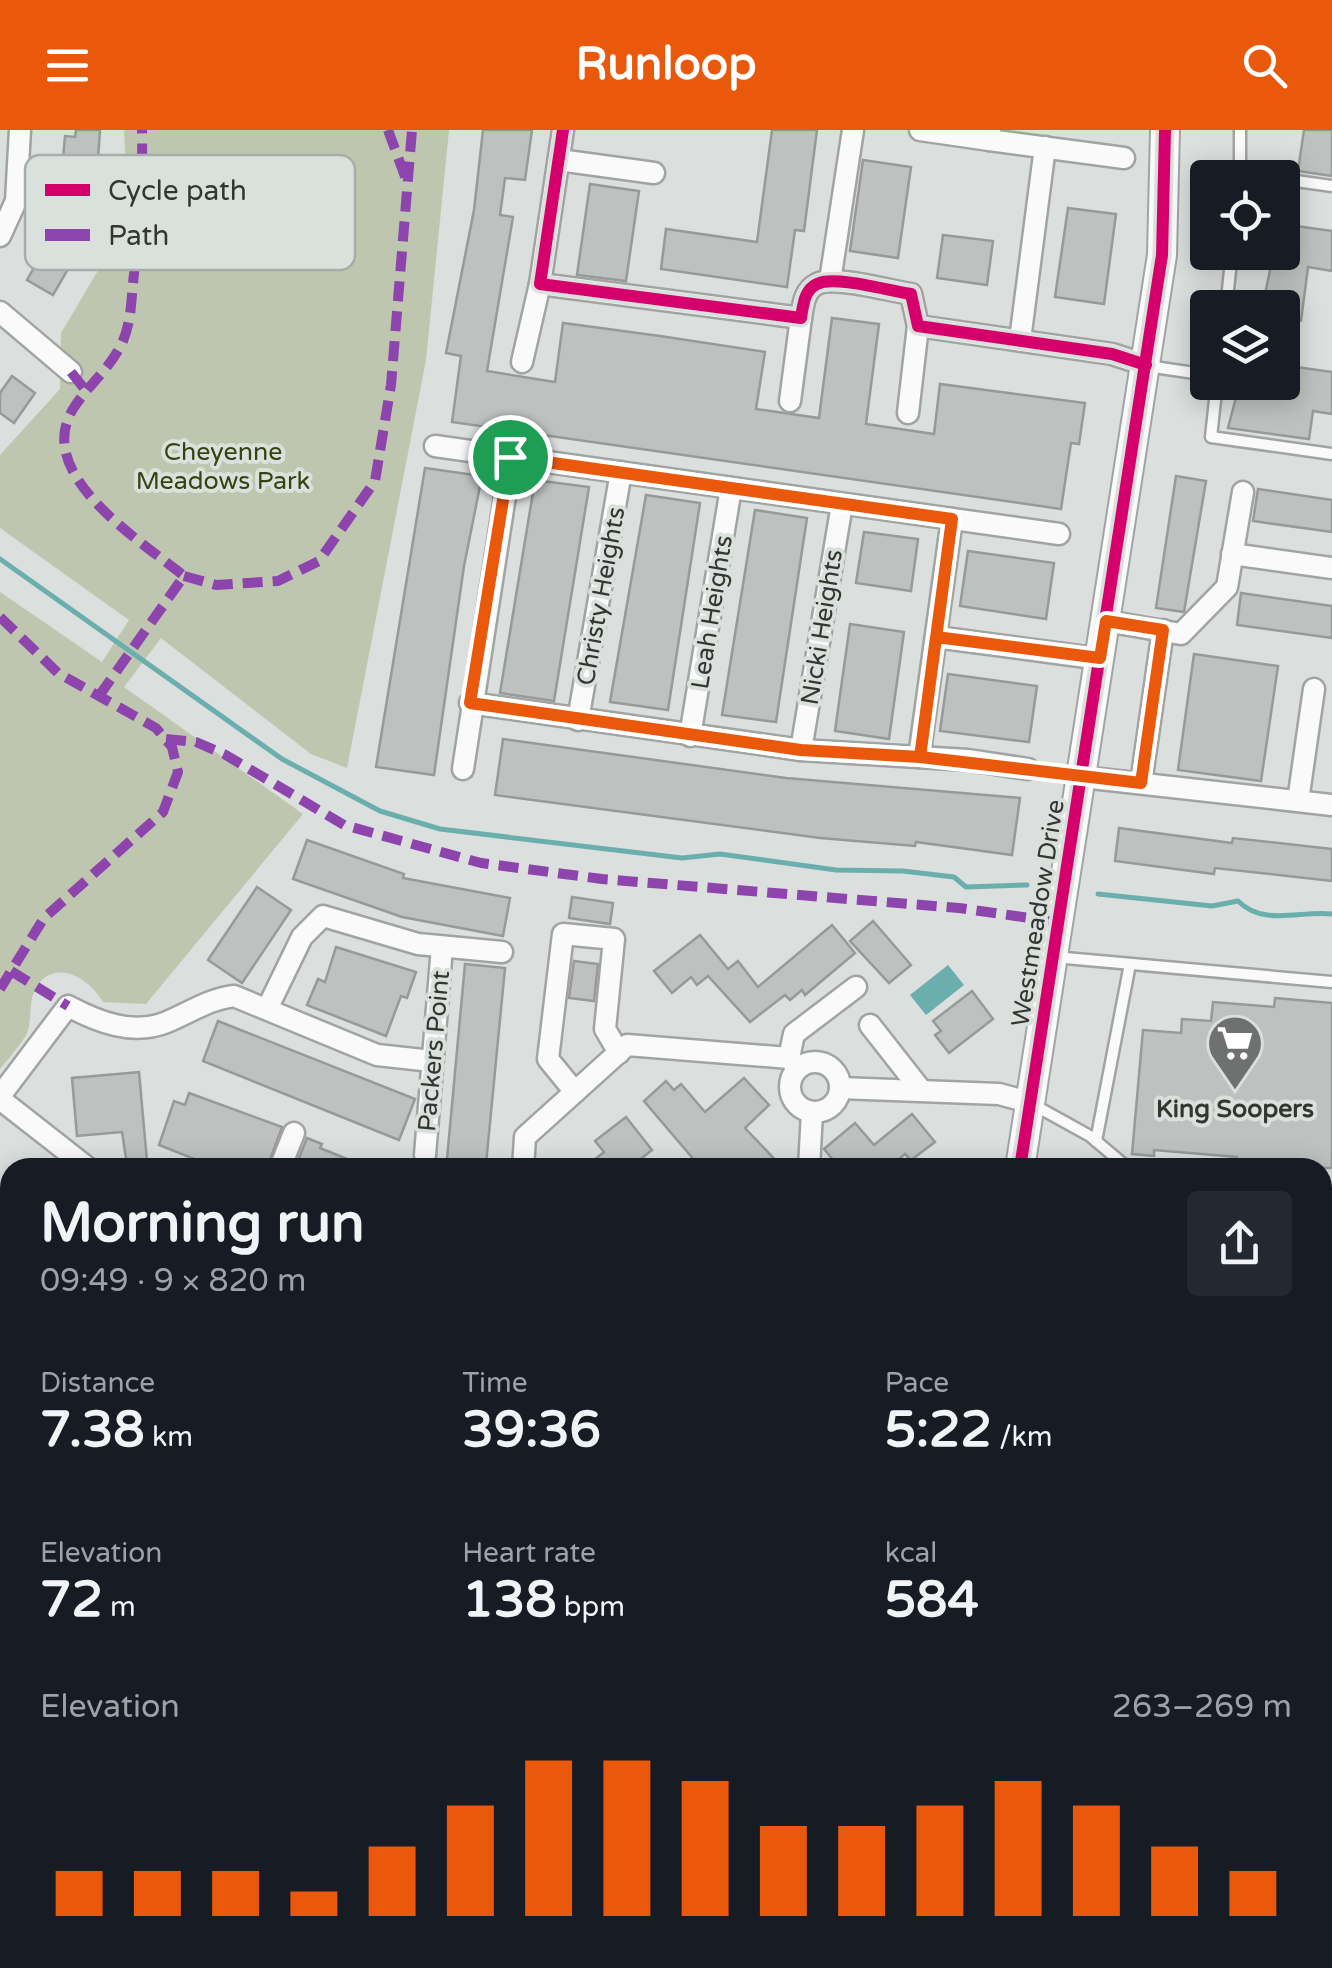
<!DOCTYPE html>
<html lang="en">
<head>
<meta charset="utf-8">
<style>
  :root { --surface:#171b24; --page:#242831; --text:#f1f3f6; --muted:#9ea1a6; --accent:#ea580c }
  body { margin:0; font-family:"Varela Round",sans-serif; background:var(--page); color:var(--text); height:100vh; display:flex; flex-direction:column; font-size:38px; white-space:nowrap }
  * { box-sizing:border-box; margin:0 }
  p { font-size:32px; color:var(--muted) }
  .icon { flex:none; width:55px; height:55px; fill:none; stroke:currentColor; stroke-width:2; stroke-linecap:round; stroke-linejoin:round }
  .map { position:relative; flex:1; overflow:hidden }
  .panel { position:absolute; left:0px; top:1028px; width:1332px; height:812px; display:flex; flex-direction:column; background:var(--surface); border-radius:30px 30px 0 0; box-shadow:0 5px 25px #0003 }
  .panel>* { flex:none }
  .buttons { position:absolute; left:1190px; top:30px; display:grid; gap:20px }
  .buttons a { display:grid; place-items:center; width:110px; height:110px; border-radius:10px; background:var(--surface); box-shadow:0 5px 25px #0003; font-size:50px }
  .pin { position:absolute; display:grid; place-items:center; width:85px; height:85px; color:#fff; margin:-42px; border:5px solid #fff; border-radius:50%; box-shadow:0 2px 10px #0007 }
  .round { display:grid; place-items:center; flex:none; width:105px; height:105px; border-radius:10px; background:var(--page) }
  .overview { display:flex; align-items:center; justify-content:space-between; height:170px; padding:0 40px }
  h1 { font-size:55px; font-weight:700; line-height:75px }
  .metrics { display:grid; grid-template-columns:repeat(3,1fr); gap:15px; height:170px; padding:10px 40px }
  .metrics div { display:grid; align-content:center }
  .metrics b { font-size:50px; font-weight:700 }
  .metrics small { font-size:28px; font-weight:400 }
  .metrics p { font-size:28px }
  .chart { height:280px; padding:20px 40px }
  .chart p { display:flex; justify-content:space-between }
  .chart svg { width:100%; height:180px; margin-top:10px; stroke:var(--accent); stroke-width:6 }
  header { display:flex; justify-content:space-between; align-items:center; height:130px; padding:0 40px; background:var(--accent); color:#fff; font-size:45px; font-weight:700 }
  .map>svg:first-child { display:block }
</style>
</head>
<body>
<header><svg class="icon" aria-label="menu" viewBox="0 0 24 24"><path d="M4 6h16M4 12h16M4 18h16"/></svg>Runloop<svg class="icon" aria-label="search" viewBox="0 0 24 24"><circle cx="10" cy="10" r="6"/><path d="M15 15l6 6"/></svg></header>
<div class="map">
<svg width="1332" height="1838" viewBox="0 0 1332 1838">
  <rect width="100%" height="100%" fill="#dbdfdd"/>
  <g fill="#bec6af">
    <path d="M 124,0 L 449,0 L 426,230 L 347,638 L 311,624 L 161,508 L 124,557 L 303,684 L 146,874 L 103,872 C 87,843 45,825 32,868 C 29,881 32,896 25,907 C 18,918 8,929 0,939 L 0,462 L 102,532 L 129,490 L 0,398 L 0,325 L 60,259 L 61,203 L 99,139 L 114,95 L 126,39 Z"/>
    <polygon points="1332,1737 1332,1838 1111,1838 1092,1830 1322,1830 1323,1738"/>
  </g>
  <polygon fill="#6aafae" points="948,835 964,855 926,885 910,865"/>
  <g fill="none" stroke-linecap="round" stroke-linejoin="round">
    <g stroke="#6aafae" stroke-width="5">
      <polyline points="0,429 282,629 380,681 440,699 682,728 720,724 836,740 903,741 954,747 966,757 1027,755"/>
      <path d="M 1098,764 L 1212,776 L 1238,771 C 1264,797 1301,780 1332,784"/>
    </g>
  </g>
  <g fill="#bfc1c0" stroke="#979a98" stroke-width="2.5">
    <polygon points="76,0 100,0 98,29 94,29 87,95 75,127 53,165 27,150 48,113 44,112 50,94 57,96 65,6 75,7"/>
    <polygon points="483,0 532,0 525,50 505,48 500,85 513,87 487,241 555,252 563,193 660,206 765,222 756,279 819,288 832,188 879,194 866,294 934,304 940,254 1085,273 1079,314 1071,313 1061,379 452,292 461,226 446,223 474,80"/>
    <polygon points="772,0 817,0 804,101 795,100 787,157 661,139 666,99 757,112"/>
    <polygon points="1304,0 1332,0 1332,46 1298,41"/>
    <polygon points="863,30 911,37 898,128 850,121"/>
    <polygon points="590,54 639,61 626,151 577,145"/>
    <polygon points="1068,78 1116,84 1104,174 1055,167"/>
    <polygon points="1282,94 1332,101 1332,141 1308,137 1301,191 1282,189 1282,178 1262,178 1274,122 1282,122"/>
    <polygon points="943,105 993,111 987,155 937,148"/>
    <polygon points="1282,235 1332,242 1332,284 1313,281 1309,309 1228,298 1240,252 1282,252"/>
    <polygon points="12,246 35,263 14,293 0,283 0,263"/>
    <polygon points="425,338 482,346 464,436 434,645 376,637"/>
    <polygon points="1176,346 1206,351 1184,482 1156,478"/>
    <polygon points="535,350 589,357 554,571 500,563"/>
    <polygon points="1258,359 1332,370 1332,402 1253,391"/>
    <polygon points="646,365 700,373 668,580 610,572"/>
    <polygon points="755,380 807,388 776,592 722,585"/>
    <polygon points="864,402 918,409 911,461 856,453"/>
    <polygon points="968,421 1054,433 1046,489 960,476"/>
    <polygon points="1241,463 1332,476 1332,508 1237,495"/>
    <polygon points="850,494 904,502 889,609 835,601"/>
    <polygon points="1194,524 1278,536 1261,651 1178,640"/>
    <polygon points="948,544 1037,556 1029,612 940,601"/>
    <polygon points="503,609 786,648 1020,668 1012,725 916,712 915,716 820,708 495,665"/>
    <polygon points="1119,698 1232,713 1233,708 1332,719 1332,751 1215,738 1214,744 1115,731"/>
    <polygon points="307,710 404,744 403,748 510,768 503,806 402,787 293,749"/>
    <polygon points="257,757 291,780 242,853 208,830"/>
    <polygon points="572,767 613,773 610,794 569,788"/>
    <polygon points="873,791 911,835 889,853 850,811"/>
    <polygon points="832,795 855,823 805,865 802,860 790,870 785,865 750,892 708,846 697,855 691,847 672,863 654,841 700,805 728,839 738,831 758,857"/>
    <polygon points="336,817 416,842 407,868 401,866 386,906 307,875 318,849 325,852"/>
    <polygon points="574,831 598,834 594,871 569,868"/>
    <polygon points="465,834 505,838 486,1034 447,1029"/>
    <polygon points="972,861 993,889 949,923 935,905 941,901 933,891"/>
    <polygon points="1275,868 1332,873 1332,1038 1237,1038 1237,1027 1154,1020 1154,1026 1132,1024 1143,900 1181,903 1182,889 1211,891 1213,872 1274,877"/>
    <polygon points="218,891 415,969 399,1010 203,931"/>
    <polygon points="139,942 147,1031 127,1035 122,1002 77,1006 72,948"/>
    <polygon points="744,948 769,975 745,998 783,1038 701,1038 644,971 666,951 674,960 681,954 705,982"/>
    <polygon points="189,963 282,997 267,1038 217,1038 159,1015 174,971 185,975"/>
    <polygon points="912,984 935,1012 911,1030 905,1024 888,1038 840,1038 824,1019 855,993 874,1015"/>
    <polygon points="626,987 652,1020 629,1038 584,1038 604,1022 595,1011"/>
    <polygon points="307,1008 322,1014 320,1018 369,1038 295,1038"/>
  </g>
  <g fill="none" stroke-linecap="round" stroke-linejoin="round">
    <g stroke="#a2a4a3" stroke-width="15">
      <g id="lane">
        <polyline points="1240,0 1240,48"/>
        <polyline points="1241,44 1269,48"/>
        <polyline points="1282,49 1332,56"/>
        <polyline points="1226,178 1232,122"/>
        <polyline points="1147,236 1208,245"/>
        <polyline points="1217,252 1211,307 1332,324"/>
        <polyline points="1028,639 1077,646"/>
        <polyline points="1054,827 1332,852"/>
        <polyline points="1034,975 1090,1006 1128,1038"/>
        <polyline points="1096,1011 1130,834"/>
        <polyline points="1322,1076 1332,1077"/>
        <polyline points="1322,1293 1332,1198"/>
        <polyline points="1322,1313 1332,1315"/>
      </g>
    </g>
    <g stroke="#a2a4a3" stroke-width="25">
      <g id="street">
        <path d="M 563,0 L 540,154 L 801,188 C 803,176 804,160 817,154 C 834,145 890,161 911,164 L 918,196 L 1112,224 L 1146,235"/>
        <polyline points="920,0 989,10 990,0"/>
        <polyline points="989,10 1124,28"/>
        <polyline points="559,30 654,43"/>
        <polyline points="0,106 16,71 20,0"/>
        <polyline points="830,151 853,0"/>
        <polyline points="0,182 71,242"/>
        <polyline points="1020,210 1045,17"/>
        <polyline points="522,232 540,154"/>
        <polyline points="790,271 801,188"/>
        <polyline points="908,283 918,196"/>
        <polyline points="435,316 1059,404"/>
        <polyline points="1232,424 1332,438"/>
        <polyline points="1106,491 1181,504 1227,457 1243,362"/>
        <polyline points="936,507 1101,529"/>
        <polyline points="470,573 801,620 968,630 1028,639"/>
        <polyline points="578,590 621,342"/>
        <polyline points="690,606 731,358"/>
        <polyline points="801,620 842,374"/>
        <polyline points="919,627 952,389"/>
        <polyline points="463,639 511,327"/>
        <polyline points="1082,647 1332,675"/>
        <polyline points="1141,653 1163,500"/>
        <polyline points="1298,671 1314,559"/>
        <polyline points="267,879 302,807 323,786 418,814 502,822"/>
        <polyline points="870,895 921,960"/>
        <polyline points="789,928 794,904 856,857"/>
        <circle cx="815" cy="957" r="25"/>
        <polyline points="840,958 999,964 1029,972"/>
        <polyline points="575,962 548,929 563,804 614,809 605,899 619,923"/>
        <path d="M 0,966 L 68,876 C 98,892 133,906 167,892 C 191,882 209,869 234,866 L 377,925 L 432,931"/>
        <polyline points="0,969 88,1038"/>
        <polyline points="425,1025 442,817"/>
        <polyline points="280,1038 294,1003"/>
        <polyline points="523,1038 525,1007 627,915 789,928 798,938"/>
        <polyline points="809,1038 812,982"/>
        <polyline points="0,1206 10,1194"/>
        <polyline points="0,1282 10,1286"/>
        <polyline points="0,1532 10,1531"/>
        <polyline points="1322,1578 1332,1575"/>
        <polyline points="160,1830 165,1838"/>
        <polyline points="412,1830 418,1838"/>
      </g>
    </g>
    <g stroke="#a2a4a3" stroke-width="32">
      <g id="secondary">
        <polyline points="1020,1038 1162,125 1165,0"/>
        <polyline points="1322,1447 1332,1443"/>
        <polyline points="0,1692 10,1690"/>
      </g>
    </g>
    <use href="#lane" stroke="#fafafa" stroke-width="10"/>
    <use href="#street" stroke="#fafafa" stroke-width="20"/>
    <use href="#secondary" stroke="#fafafa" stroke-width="28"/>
    <g stroke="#8e44ad" stroke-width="10" stroke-dasharray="20 10" stroke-linecap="butt">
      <polyline points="388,0 406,49"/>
      <polyline points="71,242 87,262"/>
      <polyline points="184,446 216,455 278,451 319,431 375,351 391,255 412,0"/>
      <polyline points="0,487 58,543 156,598 172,617 178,642 163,682 44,788 0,859"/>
      <path d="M 99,566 L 184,446 C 140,410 33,345 73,279 C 88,255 111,238 123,211 C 132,189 131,168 134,144 C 139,94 143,51 142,0"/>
      <polyline points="166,609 196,612 224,624 344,695 481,733 602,749 959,778 1058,792"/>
      <polyline points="11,841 68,876"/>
    </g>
    <g stroke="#dae0dc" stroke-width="19">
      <g id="cycleway">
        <path d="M 563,0 L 540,154 L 801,188 C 803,176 804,160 817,154 C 834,145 890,161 911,164 L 918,196 L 1112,224 L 1146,235"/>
        <polyline points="1020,1038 1162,125 1165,0"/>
      </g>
    </g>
    <use href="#cycleway" stroke="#d6006c" stroke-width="12"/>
  </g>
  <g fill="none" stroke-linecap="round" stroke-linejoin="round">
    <g stroke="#fff" stroke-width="20">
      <polyline id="route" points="510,327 952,389 920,627 1141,653 1163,500 1106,491 1100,528 936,507 920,627 801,620 470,573 510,327"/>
    </g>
    <use href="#route" stroke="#ea580c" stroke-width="12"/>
  </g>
  <defs>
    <g id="supermarket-pin" transform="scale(2.875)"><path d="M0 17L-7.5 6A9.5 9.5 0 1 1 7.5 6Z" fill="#6e716f" stroke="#dae0dc"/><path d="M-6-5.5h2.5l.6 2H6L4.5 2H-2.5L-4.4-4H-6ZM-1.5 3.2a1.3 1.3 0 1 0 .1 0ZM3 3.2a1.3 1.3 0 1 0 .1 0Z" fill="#fff"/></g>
  </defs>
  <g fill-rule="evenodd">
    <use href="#supermarket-pin" x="1235" y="913"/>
  </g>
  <g text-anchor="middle" stroke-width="8" stroke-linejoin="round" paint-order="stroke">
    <g font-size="25" fill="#374211" stroke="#dae0dc">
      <text x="223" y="330">Cheyenne<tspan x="223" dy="29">Meadows Park</tspan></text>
    </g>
    <g font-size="25" fill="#343634" stroke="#dae0dc">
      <text transform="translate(600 466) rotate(-80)" y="9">Christy Heights</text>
      <text transform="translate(711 482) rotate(-81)" y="9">Leah Heights</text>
      <text transform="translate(821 497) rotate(-81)" y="9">Nicki Heights</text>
      <text transform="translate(1037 783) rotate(-81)" y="9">Westmeadow Drive</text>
      <text transform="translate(433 921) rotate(-85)" y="9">Packers Point</text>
    </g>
    <g font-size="25" font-weight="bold" fill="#343634" stroke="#dae0dc">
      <text x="1235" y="987">King Soopers</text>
    </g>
  </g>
  <rect x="25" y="25" width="330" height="115" rx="15" fill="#dae0dc" stroke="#a8adaa" stroke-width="2.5"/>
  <rect x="45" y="54" width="45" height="12" fill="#d6006c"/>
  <rect x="45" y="99" width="45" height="12" fill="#8e44ad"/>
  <g font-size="28" fill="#343634">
    <text x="108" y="70">Cycle path</text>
    <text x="108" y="115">Path</text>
  </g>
</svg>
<div class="buttons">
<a><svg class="icon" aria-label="locate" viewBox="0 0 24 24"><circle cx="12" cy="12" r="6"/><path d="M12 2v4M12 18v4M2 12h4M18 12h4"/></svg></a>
<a><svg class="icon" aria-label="layers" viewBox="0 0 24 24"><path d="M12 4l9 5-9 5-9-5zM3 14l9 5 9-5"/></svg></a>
</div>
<div class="pin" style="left:510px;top:327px;background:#1e9e55"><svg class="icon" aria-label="arrive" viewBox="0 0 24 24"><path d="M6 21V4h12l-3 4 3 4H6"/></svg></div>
<section class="panel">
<div class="overview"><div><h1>Morning run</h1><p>09:49 · 9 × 820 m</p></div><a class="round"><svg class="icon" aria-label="share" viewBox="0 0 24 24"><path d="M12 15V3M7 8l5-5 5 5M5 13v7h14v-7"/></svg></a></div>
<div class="metrics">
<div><p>Distance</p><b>7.38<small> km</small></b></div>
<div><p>Time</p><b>39:36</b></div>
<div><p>Pace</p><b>5:22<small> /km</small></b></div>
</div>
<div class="metrics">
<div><p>Elevation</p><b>72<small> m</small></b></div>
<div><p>Heart rate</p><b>138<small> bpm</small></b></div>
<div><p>kcal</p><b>584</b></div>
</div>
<div class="chart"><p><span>Elevation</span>263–269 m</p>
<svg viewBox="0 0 160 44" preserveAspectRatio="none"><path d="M5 44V33M15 44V33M25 44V33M35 44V38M45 44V27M55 44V17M65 44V6M75 44V6M85 44V11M95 44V22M105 44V22M115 44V17M125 44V11M135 44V17M145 44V27M155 44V33"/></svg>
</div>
</section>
</div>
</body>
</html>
